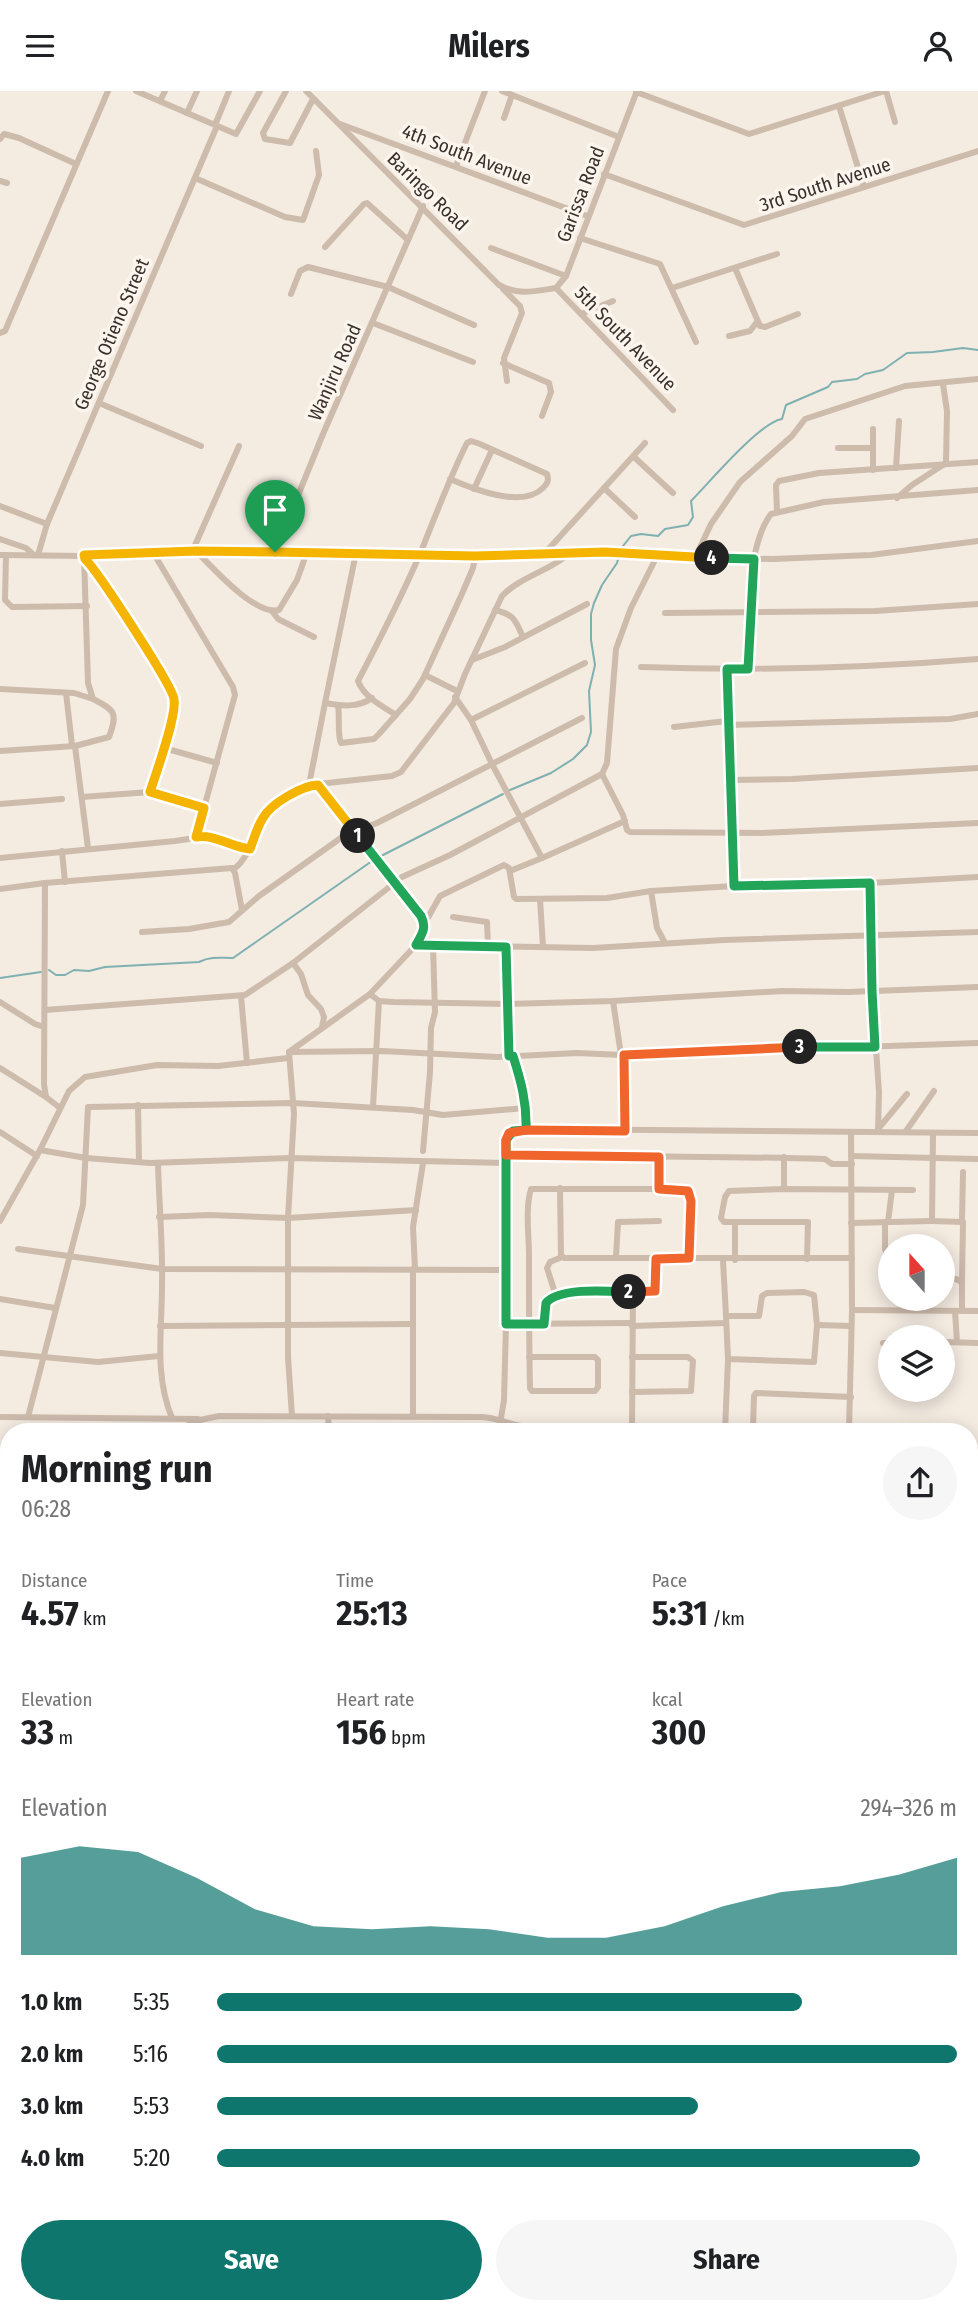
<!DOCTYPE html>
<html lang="en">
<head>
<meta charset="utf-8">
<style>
  :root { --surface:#fff; --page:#f6f6f6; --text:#202124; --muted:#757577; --accent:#0f766e }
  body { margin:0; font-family:"Fira Sans Condensed",sans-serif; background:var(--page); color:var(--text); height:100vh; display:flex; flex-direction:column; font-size:26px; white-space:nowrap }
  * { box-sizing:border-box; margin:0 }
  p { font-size:23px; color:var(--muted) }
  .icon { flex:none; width:38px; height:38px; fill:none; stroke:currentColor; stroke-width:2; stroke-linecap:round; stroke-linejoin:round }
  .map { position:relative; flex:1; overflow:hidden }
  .panel { position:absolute; left:0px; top:1332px; width:978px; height:891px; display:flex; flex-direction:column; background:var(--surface); border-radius:28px 28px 0 0; box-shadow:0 4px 18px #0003 }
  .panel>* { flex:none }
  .needle { width:46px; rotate:339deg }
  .controls { position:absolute; left:878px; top:1143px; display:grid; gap:14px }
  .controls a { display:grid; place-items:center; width:77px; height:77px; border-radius:50%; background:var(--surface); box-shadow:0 4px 18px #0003; font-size:35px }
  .pin { position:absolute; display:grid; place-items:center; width:60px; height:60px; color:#fff; margin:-72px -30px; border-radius:50% 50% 50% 0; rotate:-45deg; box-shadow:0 0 7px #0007 }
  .pin .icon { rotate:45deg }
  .km { position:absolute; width:35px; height:35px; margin:-18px; border-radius:50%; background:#222; color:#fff; font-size:19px; line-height:35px; text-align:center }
  .round { display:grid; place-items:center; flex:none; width:74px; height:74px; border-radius:37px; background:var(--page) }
  .summary { display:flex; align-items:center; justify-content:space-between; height:119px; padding:0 21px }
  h1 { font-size:38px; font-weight:700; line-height:52px }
  .stats { display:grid; grid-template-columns:repeat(3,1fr); gap:10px; height:119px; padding:7px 21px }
  .stats div { display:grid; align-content:center }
  .stats b { font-size:35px; font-weight:700 }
  .stats small { font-size:19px; font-weight:400 }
  .stats p { font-size:19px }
  .chart { height:196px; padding:14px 21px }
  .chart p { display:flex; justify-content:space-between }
  .chart svg { width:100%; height:126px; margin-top:7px; fill:var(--accent); opacity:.7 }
  .cta { display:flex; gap:14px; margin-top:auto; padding:14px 21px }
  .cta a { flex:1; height:80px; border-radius:42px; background:var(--accent); color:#fff; font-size:28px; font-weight:700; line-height:80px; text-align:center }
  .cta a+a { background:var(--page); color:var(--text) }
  ul { padding:0 21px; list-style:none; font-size:23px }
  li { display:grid; grid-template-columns:112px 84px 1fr; align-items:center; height:52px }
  li i { height:18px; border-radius:9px; background:var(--accent) }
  header { display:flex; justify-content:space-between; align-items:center; height:91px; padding:0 21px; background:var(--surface); font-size:32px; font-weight:700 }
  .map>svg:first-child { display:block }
</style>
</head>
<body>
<header><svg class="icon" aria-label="menu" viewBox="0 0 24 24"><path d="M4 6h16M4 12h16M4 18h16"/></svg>Milers<svg class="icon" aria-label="person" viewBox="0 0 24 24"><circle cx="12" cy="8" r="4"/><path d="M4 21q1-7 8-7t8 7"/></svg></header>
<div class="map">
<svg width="978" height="2222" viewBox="0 0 978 2222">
  <rect width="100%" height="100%" fill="#f4ebe1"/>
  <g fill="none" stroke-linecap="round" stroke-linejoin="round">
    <g stroke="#7fb0b2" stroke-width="2">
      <path d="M 619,460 L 631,445 L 641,443 L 658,445 L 665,438 L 688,434 L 693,426 L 691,410 C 709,392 760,331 782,328 L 786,314 L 828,296 L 832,291 L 857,288 L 865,283 L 883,279 L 907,262 L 933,261 L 963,257 L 978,259"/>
      <polyline points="510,699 551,682 573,668 587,654 591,641 589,600 595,574 591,549 591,523 594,512 602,494 617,472 619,465"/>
      <polyline points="381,765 503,703"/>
      <path d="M 49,879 L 56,884 L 65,884 L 74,879 L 89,880 L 105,876 L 199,871 C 211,865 221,867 233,867 L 372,770"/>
      <polyline points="0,887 41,881"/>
      <polyline points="0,2084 9,2094"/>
      <polyline points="265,2214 335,2222"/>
      <polyline points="759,2214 763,2219 771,2222"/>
      <polyline points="416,2222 432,2214"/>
      <polyline points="778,2222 787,2222"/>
    </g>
    <g stroke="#cdbbac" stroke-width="6">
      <polyline points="136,0 236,43 260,0"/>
      <polyline points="286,0 263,42 265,48 290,52 313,8"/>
      <path d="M 306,0 L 499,194 C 519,205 535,200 556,197 L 566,185 L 637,0"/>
      <polyline points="502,0 619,46"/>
      <polyline points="886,0 895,31"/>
      <polyline points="636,1 749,43 885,0"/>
      <polyline points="160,10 165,0"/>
      <polyline points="839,15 864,96"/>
      <polyline points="187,22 197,0"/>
      <polyline points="504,27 512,4"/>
      <polyline points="340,33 587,125"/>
      <polyline points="215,34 229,0"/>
      <polyline points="0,48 4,43 19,47 76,73"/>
      <polyline points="456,75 485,0"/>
      <polyline points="604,83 744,134 978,60"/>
      <polyline points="195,87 285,126 303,129 319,84 316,60"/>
      <polyline points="0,90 7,92"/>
      <polyline points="580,147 660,173 696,251"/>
      <polyline points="325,156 364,113 367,112 408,149"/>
      <polyline points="491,157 566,185"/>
      <polyline points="735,177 760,235 765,236 798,223"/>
      <polyline points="556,197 673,319"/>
      <polyline points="672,197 777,163"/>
      <polyline points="503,198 520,215 522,222 504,267 507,290"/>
      <polyline points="291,203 300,180 308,176 388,196 474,234"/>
      <polyline points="581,223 613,210"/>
      <polyline points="373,232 473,271"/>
      <polyline points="0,242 5,240 108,0"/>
      <polyline points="729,245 750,240 757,231"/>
      <polyline points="503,272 549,292 551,301 542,325"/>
      <polyline points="99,312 201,355"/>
      <polyline points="873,338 873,379"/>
      <polyline points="838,357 873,357"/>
      <polyline points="634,366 673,402"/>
      <polyline points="896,377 899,330"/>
      <polyline points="604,397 635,426"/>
      <polyline points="474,398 492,359"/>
      <polyline points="897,407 912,394 946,372 947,320 943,293"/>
      <polyline points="0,415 47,433"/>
      <polyline points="777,421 776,394 779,390 819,382 978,371"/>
      <polyline points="0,448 26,457 34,464"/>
      <path d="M 196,460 C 213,477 255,525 279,519 L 297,489 L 307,461"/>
      <polyline points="192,461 239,355"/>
      <polyline points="275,461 323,343 423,115"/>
      <path d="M 356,462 L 325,612 C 341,615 358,617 372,607"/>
      <polyline points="154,463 233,596 235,604 196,746"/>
      <polyline points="544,463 645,352"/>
      <polyline points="0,464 84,465 196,460 475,465 605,461 695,467 773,468 871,464 978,450"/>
      <polyline points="6,464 5,509 12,516 87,515"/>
      <polyline points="38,464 47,433 217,35"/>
      <polyline points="695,467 711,433 740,391 792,345 805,328 905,295 978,288"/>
      <path d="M 84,468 C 97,480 172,593 174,608 C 177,624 156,682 150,701"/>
      <path d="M 495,519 C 515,524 515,529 523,546"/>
      <polyline points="272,520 278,528 314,546"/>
      <polyline points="665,522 875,520 978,513"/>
      <polyline points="472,569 505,556 587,513"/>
      <path d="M 641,576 C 754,580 866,577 978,568"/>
      <polyline points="727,578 734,795"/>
      <path d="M 748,578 C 749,536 745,457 771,423 L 824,411 L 978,399"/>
      <polyline points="425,584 457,600"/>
      <polyline points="0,598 74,602 93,608"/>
      <polyline points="66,602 72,654"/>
      <polyline points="455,606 471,629 492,673 542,767 625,730"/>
      <path d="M 338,614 C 340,625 337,643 341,652 L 374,648 L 379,643 L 410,608 L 423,588 L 461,505 L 473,477 L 475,465"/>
      <path d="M 396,624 C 382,615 364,606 358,590 C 380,548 401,507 420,463 C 435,426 449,388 467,352 L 471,350 L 480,353 L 547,383 C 549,389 548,392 543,397 C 522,418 473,398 450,388"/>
      <polyline points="471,629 585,572"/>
      <polyline points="728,634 950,628 978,623"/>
      <polyline points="674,636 727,630"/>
      <polyline points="75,655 88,757"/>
      <polyline points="164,657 217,672"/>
      <path d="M 0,660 L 75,655 L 109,646 C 118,622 115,619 93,608 L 88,592 L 84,465"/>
      <polyline points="602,683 623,724 627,739 630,741 762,742 978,732"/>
      <polyline points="731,689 792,688 978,677"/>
      <polyline points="309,694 325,612"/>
      <polyline points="82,706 150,701 204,717"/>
      <polyline points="0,713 62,708"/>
      <polyline points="62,760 65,791"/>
      <polyline points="0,767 175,750 208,745 229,753 250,758"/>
      <path d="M 234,778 C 252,764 251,744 263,726 C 270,716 297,699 309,694 L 392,685 L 401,681 L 454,612 L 465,583 L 502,505 C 520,486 549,480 569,463"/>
      <polyline points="510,780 542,767"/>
      <polyline points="45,792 44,993 46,1006 60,1017"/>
      <polyline points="870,792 872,900 879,1001 878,1041"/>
      <polyline points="0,798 45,792 232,777 235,782 242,819"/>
      <polyline points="651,800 657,837 665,852"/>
      <polyline points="540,808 543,856"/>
      <polyline points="453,826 487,831 488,856"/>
      <polyline points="425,832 440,805 504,774 509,777 514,806 516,808 607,807 651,800 734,795 870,792 978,786"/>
      <polyline points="142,841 189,838 229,831 259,805 345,744 377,732 582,627"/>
      <polyline points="416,854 593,857 724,849 978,841"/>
      <polyline points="506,856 509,965"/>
      <polyline points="293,872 301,883 308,904 321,918 324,926 322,936"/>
      <polyline points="370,903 379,910 393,911 508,913 613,910 783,900 848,901 978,896"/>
      <polyline points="241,905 247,972"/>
      <polyline points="613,910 621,964"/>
      <polyline points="0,911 35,933 44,936"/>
      <polyline points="45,919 245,904 293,872 402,786 450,764 602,683 607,672 616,558 631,517 657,465"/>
      <polyline points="289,961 382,960 497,966 577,962 623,964 978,952"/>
      <polyline points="623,964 625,1040"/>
      <polyline points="513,965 525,1006 526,1039"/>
      <polyline points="0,977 46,1006"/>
      <polyline points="138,1014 139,1071"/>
      <polyline points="373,1016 379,910"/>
      <polyline points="878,1038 907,1003"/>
      <polyline points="906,1040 934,1000"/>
      <polyline points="0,1041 37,1065"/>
      <polyline points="933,1042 932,1130 963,1131 962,1191"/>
      <polyline points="40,1059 86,1067 150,1072 290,1067 506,1072"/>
      <polyline points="423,1060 430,981 431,937 435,921 433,854"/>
      <path d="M 506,1064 C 612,1065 719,1065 825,1068 L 832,1073 L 852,1073"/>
      <polyline points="852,1065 978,1068"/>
      <polyline points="784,1066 784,1098"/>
      <path d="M 158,1072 C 159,1113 163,1154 162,1195 C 162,1240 154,1284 172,1327"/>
      <polyline points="560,1097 561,1164 564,1167 852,1167"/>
      <polyline points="659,1098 659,1066"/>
      <polyline points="159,1126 210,1124 288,1127 416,1119"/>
      <polyline points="0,1130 40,1059 69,1000 85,986 157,974 218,975 288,967"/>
      <polyline points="962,1130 963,1081"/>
      <polyline points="735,1131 808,1131 807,1168"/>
      <polyline points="885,1131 885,1158 891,1175"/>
      <polyline points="888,1131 892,1099"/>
      <polyline points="851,1132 932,1130"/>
      <polyline points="18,1158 162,1178 505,1179"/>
      <polyline points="616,1166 618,1131 659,1130"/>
      <polyline points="723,1169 726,1225"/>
      <polyline points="735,1169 735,1131 724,1131 721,1127 725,1106 729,1100 784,1098 913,1099"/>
      <polyline points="413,1178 413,1325"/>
      <polyline points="415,1178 413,1136 423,1072"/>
      <polyline points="943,1187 956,1188 962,1191 962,1220"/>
      <polyline points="554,1205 567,1202 655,1200 656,1168"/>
      <polyline points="0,1208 55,1217"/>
      <polyline points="852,1219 978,1220"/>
      <polyline points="955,1220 957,1251"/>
      <polyline points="506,1233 632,1232"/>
      <polyline points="544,1233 546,1212 555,1202 547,1177 550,1171 562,1166"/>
      <polyline points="817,1234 851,1235"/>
      <polyline points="160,1235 413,1233"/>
      <polyline points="632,1235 726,1232"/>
      <polyline points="943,1251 978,1252"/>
      <polyline points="883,1252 891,1252"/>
      <polyline points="0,1262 98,1271 159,1265"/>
      <path d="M 529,1266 L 595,1266 L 598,1269 L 598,1296 L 595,1300 L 532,1300 L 530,1297 C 529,1252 529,1208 529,1164 C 529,1143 525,1118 531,1098 L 685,1098 L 690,1103 L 691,1110 L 689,1167"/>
      <polyline points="632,1301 691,1300 693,1270 688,1266 632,1266"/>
      <polyline points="292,1325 288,1266 288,1127 294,1023 289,961 370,903 416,854 425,832 416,816 318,694"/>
      <polyline points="328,1325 329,1340"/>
      <polyline points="0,1326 198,1328"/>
      <polyline points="28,1326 83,1114 88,1016 293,1012 413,1019 443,1024 526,1017"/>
      <polyline points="501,1327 504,1309 506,1233 506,1057 509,1042 518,1039 537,1038 978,1042"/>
      <polyline points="632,1336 633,1201"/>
      <polyline points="753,1336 754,1305 756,1302 851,1306"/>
      <polyline points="849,1339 852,1219 851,1042"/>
      <path d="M 174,1340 L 200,1329 L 219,1325 L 482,1326 C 499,1327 510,1334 527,1336 L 849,1338"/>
      <polyline points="725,1340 728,1268 726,1225 759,1225 762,1205 767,1202 804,1201 814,1204 817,1234 814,1271 728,1268"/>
      <polyline points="970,1359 978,1359"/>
      <polyline points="0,1390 9,1394"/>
      <polyline points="970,1398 978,1398"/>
      <polyline points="0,1438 9,1443"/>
      <polyline points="970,1469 978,1470"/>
      <polyline points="0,1471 9,1477"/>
      <polyline points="970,1503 978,1503"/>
      <polyline points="0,1524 9,1530"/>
      <polyline points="970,1540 978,1538"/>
      <polyline points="0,1574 9,1580"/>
      <polyline points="970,1600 978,1602"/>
      <polyline points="0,1604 9,1600"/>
      <polyline points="970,1635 978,1636"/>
      <polyline points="0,1649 9,1645"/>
      <polyline points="970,1682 978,1682"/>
      <polyline points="0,1705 9,1692"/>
      <polyline points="970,1742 978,1742"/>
      <polyline points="0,1776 9,1762"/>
      <polyline points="0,1782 9,1789"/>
      <polyline points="970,1801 978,1801"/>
      <polyline points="0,1828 9,1834"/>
      <polyline points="0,1867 9,1876"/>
      <polyline points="970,1896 978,1894"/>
      <polyline points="0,1897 9,1904"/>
      <polyline points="0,1948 9,1955"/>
      <polyline points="0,1954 9,1944"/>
      <polyline points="0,1998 9,2004"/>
      <polyline points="970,2006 978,2008"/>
      <polyline points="970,2073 978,2075"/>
      <polyline points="970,2118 978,2120"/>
      <polyline points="0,2140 9,2143"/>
      <polyline points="480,2214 483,2222"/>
      <polyline points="794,2217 795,2214"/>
      <polyline points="848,2217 848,2214"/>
      <polyline points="951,2219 951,2214"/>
      <polyline points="132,2222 134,2214"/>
      <polyline points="155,2222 157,2214"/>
      <polyline points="656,2222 656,2214"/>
      <polyline points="903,2222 903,2214"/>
    </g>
    <g stroke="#3b302b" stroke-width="4.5">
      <g id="rail">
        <polyline points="0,1402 9,1407"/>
        <polyline points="970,2094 978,2097"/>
      </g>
    </g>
    <use href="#rail" stroke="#fbf5ee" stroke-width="2" stroke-dasharray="5" stroke-linecap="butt"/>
  </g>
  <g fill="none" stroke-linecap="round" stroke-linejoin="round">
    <g stroke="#fff" stroke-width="14">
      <path id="split-1" d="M 275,461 L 196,460 L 84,464 L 85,468 C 97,479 172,594 174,608 C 177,625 156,682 150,701 L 204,717 L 196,746 C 215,743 231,756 250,758 C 254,748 257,736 263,727 C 270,713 303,694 318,694 L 358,745"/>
    </g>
    <g stroke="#fff" stroke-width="14">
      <path id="split-2" d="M 358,745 L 421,825 C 427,837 422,843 416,854 L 506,856 L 509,965 L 513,965 C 521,990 527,1012 526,1039 L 513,1040 L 506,1049 L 506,1233 L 544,1233 L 546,1212 C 559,1196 608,1200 629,1201"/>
    </g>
    <g stroke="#fff" stroke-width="14">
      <polyline id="split-3" points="629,1201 655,1200 656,1168 689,1167 691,1110 688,1100 659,1098 659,1066 506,1064 506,1049 509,1042 526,1039 625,1040 624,964 800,956"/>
    </g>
    <g stroke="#fff" stroke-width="14">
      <polyline id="split-4" points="712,467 754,468 748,578 727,578 734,795 870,792 872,900 875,956 800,956"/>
    </g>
    <g stroke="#fff" stroke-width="14">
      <polyline id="split-5" points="275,461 475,465 605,461 712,467"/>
    </g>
    <use href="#split-1" stroke="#f5b400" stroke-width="9"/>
    <use href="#split-2" stroke="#22a559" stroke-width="9"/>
    <use href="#split-3" stroke="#f0652b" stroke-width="9"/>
    <use href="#split-4" stroke="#22a559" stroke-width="9"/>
    <use href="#split-5" stroke="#f5b400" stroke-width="9"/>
  </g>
  <g text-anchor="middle" stroke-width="7" stroke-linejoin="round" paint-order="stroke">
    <g font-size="19" fill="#3b302b" stroke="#fbf5ee">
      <text transform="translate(467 63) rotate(21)" y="7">4th South Avenue</text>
      <text transform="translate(825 93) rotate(-18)" y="7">3rd South Avenue</text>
      <text transform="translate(428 100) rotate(44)" y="7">Baringo Road</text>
      <text transform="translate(580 103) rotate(-69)" y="7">Garissa Road</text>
      <text transform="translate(111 243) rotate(-67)" y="7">George Otieno Street</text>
      <text transform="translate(626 247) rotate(46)" y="7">5th South Avenue</text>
      <text transform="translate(334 281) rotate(-66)" y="7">Wanjiru Road</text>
    </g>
  </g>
</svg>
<div class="controls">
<a><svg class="needle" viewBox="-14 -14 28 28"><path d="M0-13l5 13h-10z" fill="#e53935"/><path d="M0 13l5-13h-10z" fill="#757577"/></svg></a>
<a><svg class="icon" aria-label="layers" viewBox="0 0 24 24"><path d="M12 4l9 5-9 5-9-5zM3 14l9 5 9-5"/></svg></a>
</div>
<div class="pin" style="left:275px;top:461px;background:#1e9e55"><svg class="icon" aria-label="arrive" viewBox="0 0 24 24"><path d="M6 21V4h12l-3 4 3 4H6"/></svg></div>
<b class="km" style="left:358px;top:745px">1</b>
<b class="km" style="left:629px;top:1201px">2</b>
<b class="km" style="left:800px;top:956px">3</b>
<b class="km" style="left:712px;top:467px">4</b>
<section class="panel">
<div class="summary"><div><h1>Morning run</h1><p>06:28</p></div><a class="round"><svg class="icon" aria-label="share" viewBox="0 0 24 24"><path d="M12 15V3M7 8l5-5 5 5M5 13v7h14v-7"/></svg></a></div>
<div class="stats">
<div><p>Distance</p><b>4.57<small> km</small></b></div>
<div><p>Time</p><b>25:13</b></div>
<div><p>Pace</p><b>5:31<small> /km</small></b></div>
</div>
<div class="stats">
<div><p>Elevation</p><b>33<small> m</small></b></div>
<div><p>Heart rate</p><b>156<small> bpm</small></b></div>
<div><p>kcal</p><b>300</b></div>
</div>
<div class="chart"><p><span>Elevation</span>294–326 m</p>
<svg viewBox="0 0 160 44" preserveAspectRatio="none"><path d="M0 44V10L10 6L20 8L30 17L40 28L50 34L60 35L70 34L80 35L90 38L100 38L110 34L120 27L130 22L140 20L150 16L160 10V44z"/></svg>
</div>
<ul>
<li><b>1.0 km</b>5:35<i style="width:79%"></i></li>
<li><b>2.0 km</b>5:16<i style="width:100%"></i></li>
<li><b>3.0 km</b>5:53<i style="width:65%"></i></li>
<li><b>4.0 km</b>5:20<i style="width:95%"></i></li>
</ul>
<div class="cta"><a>Save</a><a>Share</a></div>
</section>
</div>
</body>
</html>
